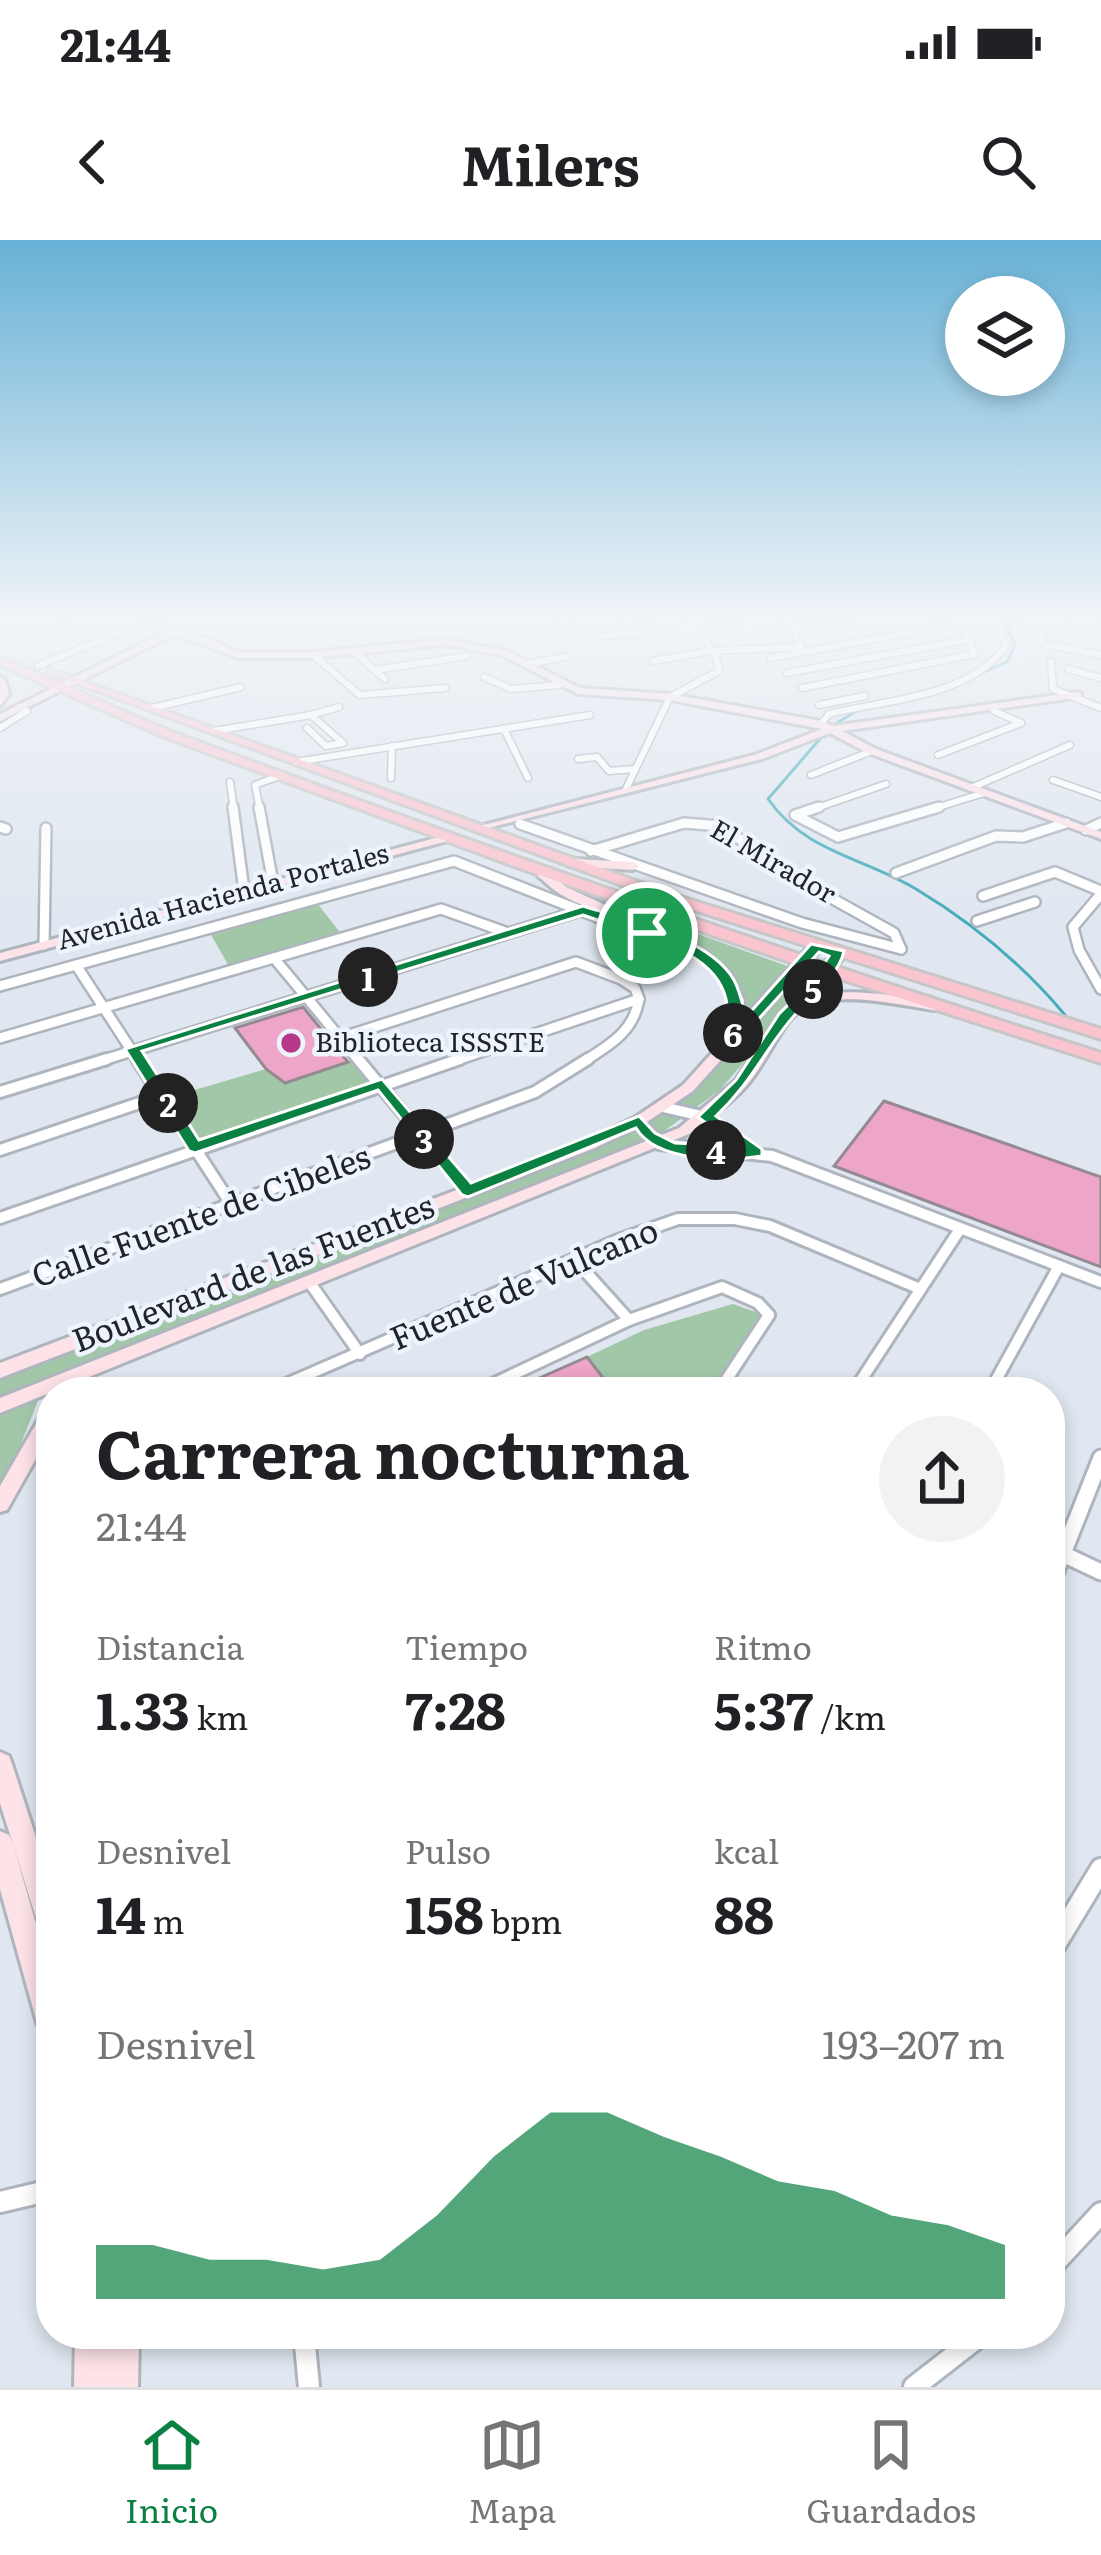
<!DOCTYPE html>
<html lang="es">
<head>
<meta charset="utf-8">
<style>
  :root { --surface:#fff; --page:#f2f2f2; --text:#202124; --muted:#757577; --line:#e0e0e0; --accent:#0b8043 }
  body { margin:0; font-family:Literata,serif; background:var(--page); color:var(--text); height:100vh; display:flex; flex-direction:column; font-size:45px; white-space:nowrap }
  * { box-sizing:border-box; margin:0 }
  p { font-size:39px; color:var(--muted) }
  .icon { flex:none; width:66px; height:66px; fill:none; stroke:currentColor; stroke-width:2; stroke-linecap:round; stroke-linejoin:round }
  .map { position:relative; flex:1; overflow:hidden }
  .panel { position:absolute; left:36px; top:1137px; width:1029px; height:972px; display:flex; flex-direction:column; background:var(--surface); border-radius:48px; box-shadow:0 6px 18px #0003 }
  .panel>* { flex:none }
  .fabs { position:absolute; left:945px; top:36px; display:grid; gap:24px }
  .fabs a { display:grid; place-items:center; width:120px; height:120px; border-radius:50%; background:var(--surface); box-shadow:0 6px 18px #0003; font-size:60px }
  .pin { position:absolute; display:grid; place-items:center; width:102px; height:102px; color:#fff; margin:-51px; border:6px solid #fff; border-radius:50%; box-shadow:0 3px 12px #0007 }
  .km { position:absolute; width:60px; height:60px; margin:-30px; border-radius:50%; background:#222; color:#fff; font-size:33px; line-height:60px; text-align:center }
  .round { display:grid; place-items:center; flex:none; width:126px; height:126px; border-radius:63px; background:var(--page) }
  .overview { display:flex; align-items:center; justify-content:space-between; height:204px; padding:0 60px }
  h1 { font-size:66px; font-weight:700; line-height:90px }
  .figures { display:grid; grid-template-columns:repeat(3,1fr); gap:18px; height:204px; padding:12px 60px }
  .figures div { display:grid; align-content:center }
  .figures b { font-size:51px; font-weight:700 }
  .figures small { font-size:33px; font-weight:400 }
  .figures p { font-size:33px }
  .chart { height:336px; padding:24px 60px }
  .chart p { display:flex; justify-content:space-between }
  .chart svg { width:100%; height:216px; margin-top:12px; fill:var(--accent); opacity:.7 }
  .status { display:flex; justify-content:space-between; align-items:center; height:84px; padding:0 60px; background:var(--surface); direction:ltr }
  .status svg { height:33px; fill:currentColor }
  header { display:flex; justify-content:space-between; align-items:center; height:156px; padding:0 60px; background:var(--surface); font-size:54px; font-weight:700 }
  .menu { display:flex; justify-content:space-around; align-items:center; height:168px; border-top:3px solid var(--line); background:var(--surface); font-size:33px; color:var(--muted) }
  .menu a { display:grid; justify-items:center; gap:6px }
  .menu .selected { color:var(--accent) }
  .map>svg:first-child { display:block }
</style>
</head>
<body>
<div class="status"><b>21:44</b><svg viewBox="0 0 49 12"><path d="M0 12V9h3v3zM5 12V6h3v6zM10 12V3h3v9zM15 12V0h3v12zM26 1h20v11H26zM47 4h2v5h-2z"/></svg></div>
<header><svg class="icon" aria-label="back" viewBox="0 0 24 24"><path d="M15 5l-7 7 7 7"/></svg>Milers<svg class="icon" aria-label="search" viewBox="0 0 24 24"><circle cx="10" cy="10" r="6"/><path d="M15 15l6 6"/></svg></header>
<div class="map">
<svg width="1101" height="2147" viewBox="0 0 1101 2147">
  <rect width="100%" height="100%" fill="#e0e7f0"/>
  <g fill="#a1c7a8">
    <polygon points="567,647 787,726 746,773 710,717"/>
    <polygon points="317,663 342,695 230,728 210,693"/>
    <path d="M 801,731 L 817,736 L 721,849 L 659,895 L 0,1158 L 0,1140 L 598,909 C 694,868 735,808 801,731 Z"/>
    <polygon points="350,821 369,844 201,901 174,856 266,829 285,843"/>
    <polygon points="733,1064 761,1074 713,1152 614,1152 587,1117 644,1090"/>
    <polygon points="39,1158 0,1257 0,1175"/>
  </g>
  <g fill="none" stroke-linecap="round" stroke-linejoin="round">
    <g stroke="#46acba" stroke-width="3">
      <polyline points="939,452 1007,422 1015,405 1006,384 1031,376"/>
      <polyline points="832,486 858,470"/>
      <path d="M 825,493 L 768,559 C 806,613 863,617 916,649 C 971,682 1024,726 1065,775"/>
    </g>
  </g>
  <g fill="#eda5c8" stroke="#958a8f" stroke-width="3">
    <polygon points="303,767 348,822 285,843 266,829 235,788"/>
    <polygon points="884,861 1101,937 1101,1027 834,926"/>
    <polygon points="587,1117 614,1152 508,1152"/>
  </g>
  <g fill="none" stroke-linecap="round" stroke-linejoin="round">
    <g stroke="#aeb5be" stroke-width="9">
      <g id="street-far4">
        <polyline points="559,379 579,376"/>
        <polyline points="619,379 655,376"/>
        <polyline points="141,380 172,376"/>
        <polyline points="692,384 760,390"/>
        <polyline points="1070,387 1079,376"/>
        <polyline points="794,389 904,382 904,376"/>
        <polyline points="1042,395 1044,404 1101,415"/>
        <polyline points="594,397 693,388"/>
        <polyline points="353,411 385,439"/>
        <polyline points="313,415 360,455 445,448"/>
        <polyline points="771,418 961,383 968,376"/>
        <polyline points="653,421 709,411 801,407 794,389 780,376"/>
        <polyline points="1051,422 1053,449 1101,468"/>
        <polyline points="527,424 565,417"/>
        <polyline points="38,426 117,393"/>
        <polyline points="1068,429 1101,438"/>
        <polyline points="375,430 467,416"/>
        <polyline points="787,433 970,399"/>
        <polyline points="484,437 511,449 559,445"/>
        <polyline points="802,448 975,414 961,383"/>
        <polyline points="819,465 865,456"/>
        <polyline points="152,468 241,447"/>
        <polyline points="994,471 1021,483"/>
        <polyline points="311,475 339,467"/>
        <path d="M 821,484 L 829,474 C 885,460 972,457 1006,405 L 994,376"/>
        <polyline points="0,488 27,471 19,467"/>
        <polyline points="504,489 528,538"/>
        <polyline points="214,491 311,475 343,503 326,506 307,488"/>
        <polyline points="938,515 1021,483"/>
        <polyline points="578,519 597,517 609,531 635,529"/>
        <polyline points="296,522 590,475"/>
        <polyline points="811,535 872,511"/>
        <polyline points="391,538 392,506"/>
        <polyline points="1053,540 1101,557"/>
        <polyline points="230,542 234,570"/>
        <polyline points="971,548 1070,505"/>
        <polyline points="626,549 670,457 719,431 716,416 687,376"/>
        <polyline points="260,570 255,545 282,535"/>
        <polyline points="811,570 886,544"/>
        <polyline points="929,570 984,553"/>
      </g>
    </g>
    <g stroke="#aeb5be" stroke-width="14">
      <g id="street-far3">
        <polyline points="233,567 244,651"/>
        <polyline points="259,567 273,643"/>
        <polyline points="819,567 795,575 838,597 939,567"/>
        <polyline points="520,584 802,683 901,709"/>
        <polyline points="0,587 6,589"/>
        <polyline points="1086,590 1101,583"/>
        <polyline points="591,611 684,583 721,586 797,639 894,693 901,709"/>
        <polyline points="896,633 996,596 1023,597 1066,583"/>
        <polyline points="1101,654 1073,687 1079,710 1101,749"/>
        <polyline points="983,656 1055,632 1101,651"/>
        <polyline points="977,681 1035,662"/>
        <polyline points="44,705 46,588"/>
        <polyline points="274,718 360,822"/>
        <polyline points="76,725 139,822"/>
        <polyline points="0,746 454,621 638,693 654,691"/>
        <polyline points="0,798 441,669 508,693"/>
        <polyline points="340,798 576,722 621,739 635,748 639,759"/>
        <polyline points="97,822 583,670"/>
        <polyline points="451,822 639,759"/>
        <path d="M 583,822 C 609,805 634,792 639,759"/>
      </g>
    </g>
    <g stroke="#aeb5be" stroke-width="16">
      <g id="street-far2">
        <polyline points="137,819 233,967"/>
        <polyline points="358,819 468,951"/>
        <polyline points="0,852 107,819"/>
        <polyline points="663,867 706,877 755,912"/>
        <polyline points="639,881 659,904 772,916 1101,1042"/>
        <polyline points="0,910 163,855"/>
        <polyline points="0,978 460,819"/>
        <polyline points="574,1019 629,1080"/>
        <polyline points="310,1043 360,1114"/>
        <polyline points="0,1049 535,852 588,819"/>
        <polyline points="270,1151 618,1000 678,979 735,979 770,986 918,1048"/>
        <polyline points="478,1151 629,1080 722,1047 758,1063 769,1075 719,1151"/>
        <polyline points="854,1151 960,989"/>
        <polyline points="990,1151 1059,1026"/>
      </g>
    </g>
    <g stroke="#aeb5be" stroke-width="21">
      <g id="street-far1">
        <polyline points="269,1152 277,1148"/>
        <polyline points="477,1152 484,1148"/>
        <polyline points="1065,1315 1101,1332"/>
        <polyline points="1050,1346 1101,1218"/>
      </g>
    </g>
    <g stroke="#aeb5be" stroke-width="26">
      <g id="street">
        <polyline points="1050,1713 1101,1629"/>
        <polyline points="0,1962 51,1950"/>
        <polyline points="1050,2028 1101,1973"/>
        <polyline points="304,2094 309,2147"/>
        <polyline points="914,2147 982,2094"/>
      </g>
    </g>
    <g stroke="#aeb5be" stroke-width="6">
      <g id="secondary">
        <polygon points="40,376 73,376 69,379"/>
        <polygon points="154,385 186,390 239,412 313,412 445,399 507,411 580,448 670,454 821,481 833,486 1078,452 1081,453 1081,457 842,491 876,509 1101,592 1101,599 868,513 830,493 762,519 476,591 476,587 754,515 822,489 670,460 578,454 501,415 445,405 313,418 238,418 175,394 0,481 0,474 165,392 151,390"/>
        <polygon points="0,437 5,440 9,454 0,466"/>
        <polygon points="447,595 453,598 451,600 0,721 0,713"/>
        <polygon points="573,619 633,622 639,626 633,630 569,626 567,623"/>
        <path d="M 538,630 L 546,630 L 566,647 L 703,710 L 731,734 L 744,760 L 742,780 L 811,704 L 823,707 L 693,851 L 644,884 L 595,908 L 0,1138 L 0,1123 L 583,902 L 634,878 L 683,845 L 729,794 L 727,791 C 728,782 731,771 730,763 C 726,707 601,679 560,654 C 552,649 545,642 538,636 Z"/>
        <path d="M 839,710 L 846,714 L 813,756 C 855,747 893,756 935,762 L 942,766 L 935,770 C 895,765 819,743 789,781 C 774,801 764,825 747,845 C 732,863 708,879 689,894 L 0,1173 L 0,1158 L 679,888 L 736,840 L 780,774 L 816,738 L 819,727 Z"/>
        <polygon points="51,1167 51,1192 7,1270 0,1272 0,1246 44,1170"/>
        <polygon points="0,1512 9,1516 12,1524 51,1644 51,1697 42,1693 38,1684 0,1563"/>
        <polygon points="0,1591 9,1595 13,1604 51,1736 51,1797 41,1793 37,1783 0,1649"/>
        <polygon points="75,2094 107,2094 107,2100 107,2094 139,2094 138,2147 74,2147"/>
      </g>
    </g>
    <g stroke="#c6c6c7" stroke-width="6">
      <g id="primary">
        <path d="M 0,418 C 59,440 116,470 175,493 C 481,607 790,714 1101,813 L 1101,823 L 807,728 L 522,629 L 162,496 L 0,425 Z"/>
        <polygon points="49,429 672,654 1101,789 1101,799 662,660 49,433"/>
      </g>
    </g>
    <use href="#street-far4" stroke="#fff" stroke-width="6"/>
    <use href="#street-far3" stroke="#fff" stroke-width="9"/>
    <use href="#street-far2" stroke="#fff" stroke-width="10"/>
    <use href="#street-far1" stroke="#fff" stroke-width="15"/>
    <use href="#street" stroke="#fff" stroke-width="20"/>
    <use href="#secondary" fill="#fde2e8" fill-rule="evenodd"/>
    <use href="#primary" fill="#fbc5d0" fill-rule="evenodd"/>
  </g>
  <linearGradient id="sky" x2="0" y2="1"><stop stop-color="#67b1d6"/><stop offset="0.56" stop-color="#f1f4f8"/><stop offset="1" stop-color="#f1f4f8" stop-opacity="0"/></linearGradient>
  <rect width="1101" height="676" fill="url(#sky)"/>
  <path fill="#0b8043" stroke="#fff" stroke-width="3" fill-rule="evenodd" d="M 583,666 C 628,680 709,697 734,740 C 740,751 743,766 746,777 L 811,704 L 844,711 C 839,735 811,757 793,777 C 764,811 751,843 716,876 L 762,909 L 762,916 C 726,922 656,922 636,888 L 468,957 L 462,955 L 378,850 L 195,913 L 189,911 L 125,809 ZM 583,675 C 646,698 758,714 720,808 L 728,813 L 819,712 L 829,716 L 815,738 L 779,774 L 736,840 L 698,877 L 736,906 L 675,903 L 655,893 L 639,876 L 471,943 L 382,839 L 199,900 L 142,811 Z"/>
  <circle fill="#b63989" stroke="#edf4fe" stroke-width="4.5" cx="291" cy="803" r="12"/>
  <g text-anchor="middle" stroke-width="9" stroke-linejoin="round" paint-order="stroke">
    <g font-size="27" fill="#222528" stroke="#edf4fe">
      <text transform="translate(773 622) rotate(30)" y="9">El Mirador</text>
      <text transform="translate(223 657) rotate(-15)" y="9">Avenida Hacienda Portales</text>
    </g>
    <g font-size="27" fill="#222528" stroke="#edf4fe" text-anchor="start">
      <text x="315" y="812">Biblioteca ISSSTE</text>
    </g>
    <g font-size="33" fill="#222528" stroke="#edf4fe">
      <text transform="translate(201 976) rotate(-20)" y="12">Calle Fuente de Cibeles</text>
      <text transform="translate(253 1033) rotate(-21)" y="12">Boulevard de las Fuentes</text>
      <text transform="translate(524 1044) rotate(-23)" y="12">Fuente de Vulcano</text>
    </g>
  </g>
</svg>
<div class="fabs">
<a><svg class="icon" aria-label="layers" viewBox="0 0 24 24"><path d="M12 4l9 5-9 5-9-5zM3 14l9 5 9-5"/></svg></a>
</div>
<div class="pin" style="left:647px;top:693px;background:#1e9e55"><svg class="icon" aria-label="arrive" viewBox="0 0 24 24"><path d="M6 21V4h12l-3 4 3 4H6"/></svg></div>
<b class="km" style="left:368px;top:737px">1</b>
<b class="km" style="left:168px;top:863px">2</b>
<b class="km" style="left:424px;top:899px">3</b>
<b class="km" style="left:716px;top:910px">4</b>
<b class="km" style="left:813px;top:749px">5</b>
<b class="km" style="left:733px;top:793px">6</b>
<section class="panel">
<div class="overview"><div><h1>Carrera nocturna</h1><p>21:44</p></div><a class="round"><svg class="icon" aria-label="share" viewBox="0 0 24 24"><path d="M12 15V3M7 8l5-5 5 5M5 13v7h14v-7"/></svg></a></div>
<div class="figures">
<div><p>Distancia</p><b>1.33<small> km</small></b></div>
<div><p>Tiempo</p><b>7:28</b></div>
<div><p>Ritmo</p><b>5:37<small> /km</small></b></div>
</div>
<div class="figures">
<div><p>Desnivel</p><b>14<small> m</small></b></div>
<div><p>Pulso</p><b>158<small> bpm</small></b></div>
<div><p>kcal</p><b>88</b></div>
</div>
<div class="chart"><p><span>Desnivel</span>193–207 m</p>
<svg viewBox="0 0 160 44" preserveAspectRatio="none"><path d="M0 44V33L10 33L20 36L30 36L40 38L50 36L60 27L70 15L80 6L90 6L100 11L110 15L120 20L130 22L140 27L150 29L160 33V44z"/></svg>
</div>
</section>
</div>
<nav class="menu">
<a class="selected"><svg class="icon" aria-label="home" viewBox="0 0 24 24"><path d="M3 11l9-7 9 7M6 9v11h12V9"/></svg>Inicio</a>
<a><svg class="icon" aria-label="map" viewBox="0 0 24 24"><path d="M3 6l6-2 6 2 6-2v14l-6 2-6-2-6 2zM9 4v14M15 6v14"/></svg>Mapa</a>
<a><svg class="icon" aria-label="saved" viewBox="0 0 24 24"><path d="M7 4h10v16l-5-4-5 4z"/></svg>Guardados</a>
</nav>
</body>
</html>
